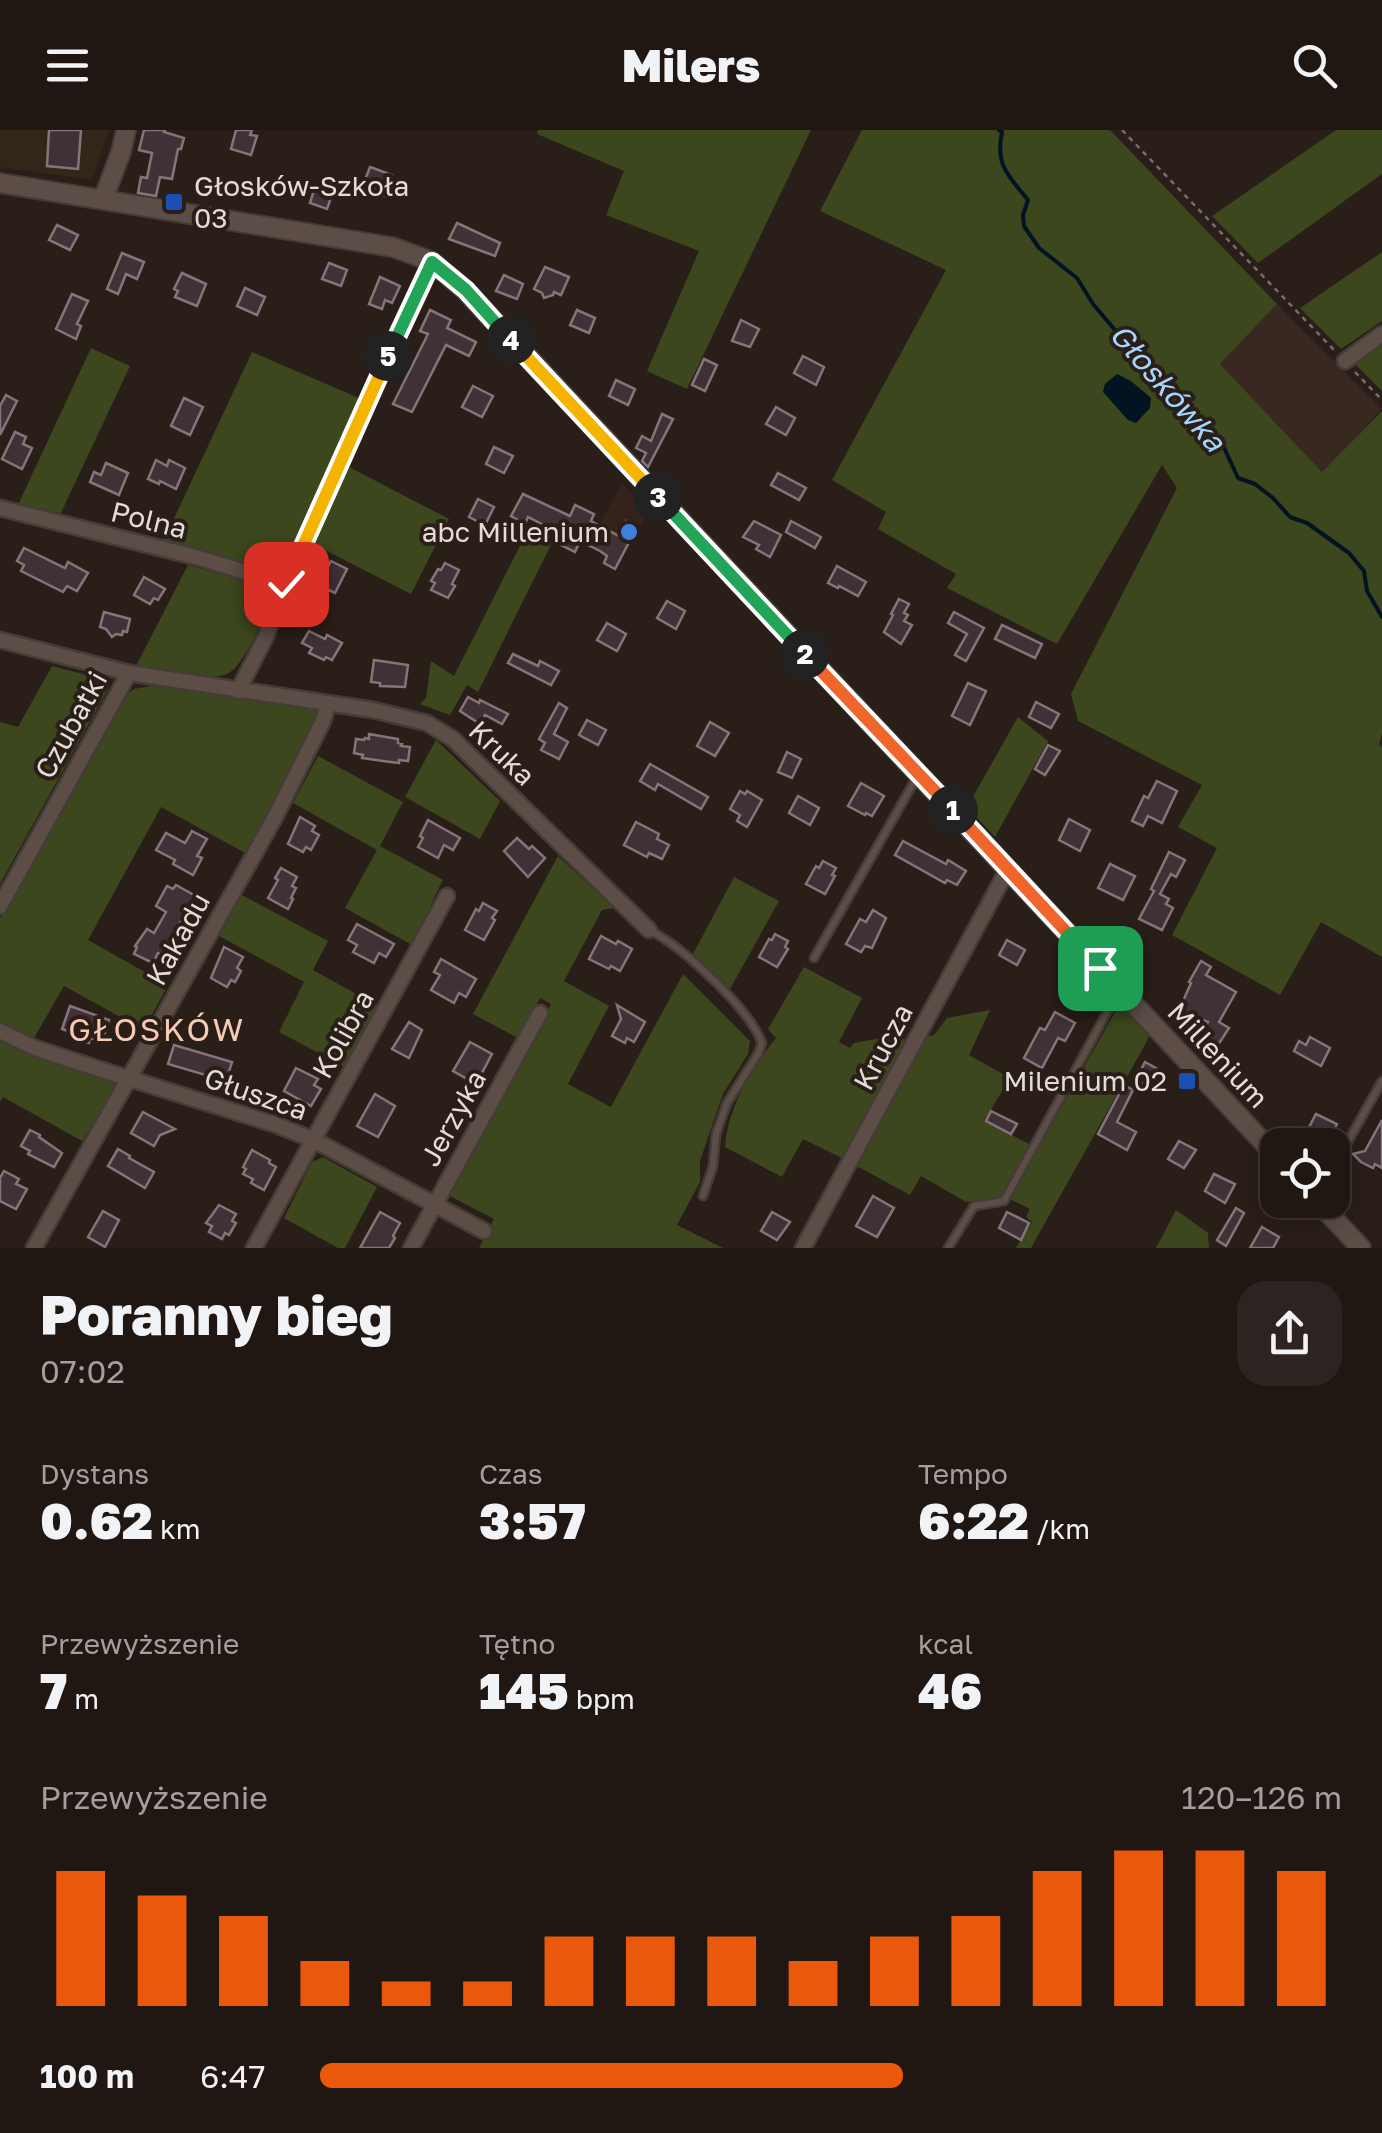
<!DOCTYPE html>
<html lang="pl">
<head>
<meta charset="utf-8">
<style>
  :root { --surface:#201612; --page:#2d2320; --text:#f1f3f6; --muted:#a29f9f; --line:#3d3532; --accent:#ea580c }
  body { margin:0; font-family:"Golos Text",sans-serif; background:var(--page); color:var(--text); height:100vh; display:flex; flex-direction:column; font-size:38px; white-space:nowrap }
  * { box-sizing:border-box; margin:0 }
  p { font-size:32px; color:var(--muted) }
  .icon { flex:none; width:55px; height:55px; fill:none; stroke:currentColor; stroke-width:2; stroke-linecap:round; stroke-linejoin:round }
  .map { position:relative; height:1118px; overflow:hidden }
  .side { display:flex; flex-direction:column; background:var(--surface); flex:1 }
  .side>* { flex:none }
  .fabs { position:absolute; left:1260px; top:998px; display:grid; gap:20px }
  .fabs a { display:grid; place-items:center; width:90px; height:90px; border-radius:20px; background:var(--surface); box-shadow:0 5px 25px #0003,0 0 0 2px var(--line); font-size:50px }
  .pin { position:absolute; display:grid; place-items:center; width:85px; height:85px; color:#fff; margin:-42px; border-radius:20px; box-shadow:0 5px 15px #0006 }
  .km { position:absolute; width:50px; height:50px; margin:-25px; border-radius:50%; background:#222; color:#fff; font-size:28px; line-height:50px; text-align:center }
  .round { display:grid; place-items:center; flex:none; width:105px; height:105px; border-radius:30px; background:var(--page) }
  .headline { display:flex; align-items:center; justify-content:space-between; height:170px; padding:0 40px }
  h1 { font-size:55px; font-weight:800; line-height:75px }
  .stats { display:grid; grid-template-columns:repeat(3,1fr); gap:15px; height:170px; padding:10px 40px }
  .stats div { display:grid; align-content:center }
  .stats b { font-size:50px; font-weight:800 }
  .stats small { font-size:28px; font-weight:400 }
  .stats p { font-size:28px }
  .chart { height:280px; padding:20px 40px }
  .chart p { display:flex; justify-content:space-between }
  .chart svg { width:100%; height:180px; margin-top:10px; stroke:var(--accent); stroke-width:6 }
  ul { padding:0 40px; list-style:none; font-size:32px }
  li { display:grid; grid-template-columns:160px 120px 1fr; align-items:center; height:75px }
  li i { height:25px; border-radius:12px; background:var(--accent) }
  header { display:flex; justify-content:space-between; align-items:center; height:130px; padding:0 40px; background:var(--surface); font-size:45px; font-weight:800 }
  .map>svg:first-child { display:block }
</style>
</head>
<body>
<header><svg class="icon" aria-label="menu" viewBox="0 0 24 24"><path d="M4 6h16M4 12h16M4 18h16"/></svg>Milers<svg class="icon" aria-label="search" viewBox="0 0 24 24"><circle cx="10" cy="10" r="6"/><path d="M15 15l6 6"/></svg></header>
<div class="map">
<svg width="1382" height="1118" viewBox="0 0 1382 1118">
  <rect width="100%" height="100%" fill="#2a1e18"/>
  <polygon fill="#35221a" points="622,353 649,381 632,412 630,411 637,397 627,392 618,407 599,396"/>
  <polygon fill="#392721" points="1277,174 1382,279 1323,343 1220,234"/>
  <polygon fill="#312617" points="0,0 110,0 92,50 0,37"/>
  <g fill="#3c471e">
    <polygon points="538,0 811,0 687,259 647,241 699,121 606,85 624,41 537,4"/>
    <polygon points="862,0 1110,0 1277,174 1220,234 1322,342 1382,281 1382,603 1379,615 1382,617 1382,827 1321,792 1280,865 1172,805 1217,718 1178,697 1202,655 1078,591 1071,564 1177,358 1162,335 1057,514 947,458 956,444 878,399 886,382 832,350 946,140 820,81"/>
    <polygon points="1336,0 1382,0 1382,44 1258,133 1212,86"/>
    <polygon points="1382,122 1382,191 1341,219 1300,178"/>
    <polygon points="1382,212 1382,261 1353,232"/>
    <polygon points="91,218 130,236 59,387 17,377"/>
    <polygon points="252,222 361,269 282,445 163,412"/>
    <polygon points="349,337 449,389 411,464 315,415"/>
    <polygon points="527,402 552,413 478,562 467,555 450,585 420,574 426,568 431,531 454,546"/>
    <path d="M 188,435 L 273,459 L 274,466 L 270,476 C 261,493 244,534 229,543 C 209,554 158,539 136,536 Z"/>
    <polygon points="52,536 102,549 109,555 107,561 0,754 0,592 18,597"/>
    <polygon points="151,556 231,564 311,577 318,581 247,724 161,677 88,810 168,855 144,900 64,856 34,908 0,894 0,788 124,567 134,559"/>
    <polygon points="1018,587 1048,611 995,707 967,677"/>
    <polygon points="436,610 500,671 480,709 405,667"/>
    <path d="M 318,626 L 403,672 L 380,716 L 443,750 C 431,772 424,793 412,815 L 345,778 L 377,720 L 293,673 Z"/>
    <polygon points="558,726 614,778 602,780 564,851 609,876 568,954 611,977 683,844 750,911 748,924 723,964 700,1031 700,1052 677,1095 723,1118 479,1118 494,1089 448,1065 551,874 540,868 518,908 473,884"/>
    <polygon points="734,747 779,771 730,859 693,824"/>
    <polygon points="240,764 328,811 313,840 380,877 345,937 279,902 304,852 219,806"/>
    <path d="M 804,837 L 862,868 L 839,912 L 850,918 L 854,913 L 897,905 L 910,912 L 846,1030 L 803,1009 L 782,1047 L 725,1017 C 728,977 751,939 776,908 L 768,899 Z"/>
    <polygon points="1125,879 1149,905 1147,911 1031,1118 1016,1118 1032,1092 1026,1087 1030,1079 1010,1069 1115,882"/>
    <polygon points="990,880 969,925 1010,948 984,991 1031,1015 1000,1070 966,1072 921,1046 910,1065 855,1035 923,907 934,905 947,888"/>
    <polygon points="0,908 111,948 116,959 82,1011 3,967 0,972"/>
    <polygon points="323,1027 377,1057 345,1118 338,1118 284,1088 312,1032"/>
    <polygon points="1176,1080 1208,1103 1209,1118 1156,1118"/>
  </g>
  <polygon fill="#021321" points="1117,244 1131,251 1151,268 1150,278 1136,293 1128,290 1103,262 1105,254"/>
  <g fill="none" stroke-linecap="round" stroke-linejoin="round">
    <path stroke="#021321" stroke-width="4" d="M 999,0 L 1002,2 C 995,35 1008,45 1028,70 L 1023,85 L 1024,96 L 1039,118 L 1077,148 L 1093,174 L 1115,200 L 1154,237 L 1221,311 L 1238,348 L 1255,354 L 1273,368 L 1290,387 L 1307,393 L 1349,423 L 1364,441 L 1367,461 L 1382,487"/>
  </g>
  <g fill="#3f3136" stroke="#85757b" stroke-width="2.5">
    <polygon points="49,0 81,0 78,39 47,36"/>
    <polygon points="144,0 165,0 164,2 184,8 181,19 178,19 172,49 160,47 156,66 138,63 141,47 147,48 152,23 139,20"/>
    <polygon points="236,0 252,0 250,5 257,6 251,25 231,19"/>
    <polygon points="370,37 392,45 384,66 362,58"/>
    <polygon points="315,57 333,62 327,79 310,73"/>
    <polygon points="457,93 500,113 495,126 449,109"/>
    <polygon points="57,95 78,105 70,120 49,110"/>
    <polygon points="122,123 144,132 137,149 126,144 118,164 107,159"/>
    <polygon points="329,133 347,140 341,156 322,149"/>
    <polygon points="545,137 569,147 561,165 554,162 553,165 544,168 542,163 534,159"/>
    <polygon points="182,143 206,154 197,176 175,167 178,161 174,159"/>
    <polygon points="504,145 523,154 517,169 496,161"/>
    <polygon points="380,147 400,156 392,173 385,170 382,179 369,174"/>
    <polygon points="245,158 265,167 257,185 237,176"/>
    <polygon points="72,164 88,171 77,194 81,196 76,209 56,199"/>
    <polygon points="430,180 451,190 447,198 476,212 469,226 446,215 412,282 393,274 428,204 420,201"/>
    <polygon points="577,180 595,188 589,203 570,195"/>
    <polygon points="741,190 759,199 750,217 732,211"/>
    <polygon points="803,226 824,237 816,255 794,243"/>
    <polygon points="704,229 717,235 705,261 692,255"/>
    <polygon points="616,250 635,259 628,275 609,266"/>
    <polygon points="473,256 493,266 482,287 462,277"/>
    <polygon points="6,265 17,271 0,305 0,276"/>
    <polygon points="184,268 203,277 190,305 171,296"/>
    <polygon points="776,277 795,288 786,305 766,294"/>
    <polygon points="662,284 673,289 648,337 642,331 646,323 636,318 642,306 651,311"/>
    <polygon points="15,302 26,307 23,314 32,318 22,339 2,329"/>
    <polygon points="494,317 513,326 504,343 486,334"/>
    <polygon points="156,330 167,336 169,330 185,338 176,359 160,351 159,354 148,349"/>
    <polygon points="106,333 128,343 119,365 90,352 94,342 101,345"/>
    <polygon points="778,343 806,358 799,370 771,355"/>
    <polygon points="523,364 570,386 575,375 594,384 591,391 619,406 626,391 637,397 615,439 604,433 607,426 600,421 580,411 575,422 557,413 561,404 528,387 525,394 511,386"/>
    <polygon points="478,369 494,377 485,395 469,387"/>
    <polygon points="754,391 781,405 770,427 756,419 759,415 743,407"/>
    <polygon points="791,391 821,407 815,418 786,402"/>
    <polygon points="24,418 65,438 68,432 88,443 77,461 67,456 63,462 21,441 24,435 17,431"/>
    <polygon points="331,431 347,439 335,463 318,455"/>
    <polygon points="445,433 459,440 452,454 455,456 448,468 431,460 435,453 431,451 438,439 441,440"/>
    <polygon points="837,436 866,452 858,466 839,456 838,458 828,453"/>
    <polygon points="144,447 165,459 158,470 154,468 150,474 134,465"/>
    <polygon points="899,469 909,474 904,483 908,485 904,491 912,495 901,514 884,502 893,485 891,484"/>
    <polygon points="667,471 685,481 676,499 657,488"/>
    <polygon points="104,482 130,489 127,502 123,501 122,505 116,504 112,507 106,499 100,497"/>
    <polygon points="954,482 984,498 966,531 955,525 967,504 948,493"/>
    <polygon points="607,493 626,504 617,521 597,510"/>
    <polygon points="1002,495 1042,514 1035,528 995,509"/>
    <polygon points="309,501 325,509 327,505 342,513 332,530 326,527 324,530 309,523 312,518 302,513"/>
    <polygon points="513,524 538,536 540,531 559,541 551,555 508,533"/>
    <polygon points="374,530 408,535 405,557 380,556 380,553 371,552"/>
    <polygon points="968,553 986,561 970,595 952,586"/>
    <polygon points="468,567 479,573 480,570 508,584 502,594 485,585 480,594 460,581"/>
    <polygon points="1036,572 1059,584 1051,598 1029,587"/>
    <polygon points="559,573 567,578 554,604 568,612 559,629 541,620 545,613 539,609"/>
    <polygon points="587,590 606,600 598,615 579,605"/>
    <polygon points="710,592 729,603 715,626 697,616"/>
    <polygon points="369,604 398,609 398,613 402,614 401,616 410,617 408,631 399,630 399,633 383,631 362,628 363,625 354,623 356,609 364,610 365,608 369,609"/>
    <polygon points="1048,615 1060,621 1045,645 1035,639"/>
    <polygon points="787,622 801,629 792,648 778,642"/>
    <polygon points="650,634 708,667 701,679 658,654 655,660 640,651"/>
    <polygon points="1157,651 1177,661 1162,693 1148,686 1143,696 1132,691 1144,666 1148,668"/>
    <polygon points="861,653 884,666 872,686 866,683 865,685 848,676"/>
    <polygon points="740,661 745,664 747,661 762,670 747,697 737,691 740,685 730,679"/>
    <polygon points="798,666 819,678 810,695 789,683"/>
    <polygon points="300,687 315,696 312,701 319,705 311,720 306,717 303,722 288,714"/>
    <polygon points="1069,689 1090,700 1080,721 1059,710"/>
    <polygon points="428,690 460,708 453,720 444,715 438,728 418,717 423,708 420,706"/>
    <polygon points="636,692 659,704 657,709 669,715 662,729 649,723 647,727 624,715"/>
    <polygon points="192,701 207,709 197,726 202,728 193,745 173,734 175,730 156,720 166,703 185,713"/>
    <polygon points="517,708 529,719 532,716 545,728 528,747 504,721"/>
    <polygon points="903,711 946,734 948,730 966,741 957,755 947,750 945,753 895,725"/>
    <polygon points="1169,722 1185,730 1176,747 1171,744 1160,764 1169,769 1166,774 1173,778 1162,800 1139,789 1154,761 1151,759"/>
    <polygon points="823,731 836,738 832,745 835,746 825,764 806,754 816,736 819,738"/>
    <polygon points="1110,734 1135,746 1123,770 1098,758"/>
    <polygon points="281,738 297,747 292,756 296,758 291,768 293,769 288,779 268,768 278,750 275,748"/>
    <polygon points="176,755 201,769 193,784 187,780 170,811 172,813 165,827 158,823 153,833 134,824 137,817 135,816 147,799 154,803 166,782 156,776 167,756 173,759"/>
    <polygon points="483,773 497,781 492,788 495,790 484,810 465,800 476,779 479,781"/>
    <polygon points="873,780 886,788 872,818 865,816 861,822 846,814 860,789 866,792"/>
    <polygon points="357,794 394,814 386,827 379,823 374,833 353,822 357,815 348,810"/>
    <polygon points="775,804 788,811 785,817 788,819 777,837 759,827 769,809 772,810"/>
    <polygon points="601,806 616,814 618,811 632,819 620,841 611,836 609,839 589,829"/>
    <polygon points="1007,810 1025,820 1017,835 999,825"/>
    <polygon points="224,817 243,827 237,838 241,841 235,852 231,850 227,857 211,848"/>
    <polygon points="441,829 476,849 466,867 459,863 454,873 431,860 440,845 434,842"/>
    <polygon points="1201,831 1211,837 1206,845 1236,862 1219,892 1229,898 1218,915 1201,906 1208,892 1179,880 1191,853 1189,852"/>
    <polygon points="617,875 645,892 634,912 627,908 625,913 612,906 621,889"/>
    <polygon points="70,876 109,890 102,912 90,908 89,913 82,911 72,907 73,903 62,899"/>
    <polygon points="1055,882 1075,893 1065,911 1058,908 1042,938 1024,928 1040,898 1045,900"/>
    <polygon points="409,892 422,900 409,928 392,919"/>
    <polygon points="1310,907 1330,918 1321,936 1294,921 1299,911 1306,915"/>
    <polygon points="470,912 492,924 476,954 453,941"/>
    <polygon points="174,915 232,932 226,951 168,934"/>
    <polygon points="1145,932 1165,943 1156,961 1136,950"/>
    <polygon points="296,938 318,949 314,955 321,959 311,976 284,961"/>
    <polygon points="1124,955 1133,960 1117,992 1136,1002 1127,1020 1098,1004"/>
    <polygon points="375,964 395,976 378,1007 357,996"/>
    <polygon points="991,981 1017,994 1011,1004 986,991"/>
    <polygon points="143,982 175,999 160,1005 154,1016 131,1003"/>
    <polygon points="1316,984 1337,994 1328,1012 1307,1001"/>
    <polygon points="1382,990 1382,1038 1375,1034 1373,1038 1361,1032 1353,1024 1365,1021"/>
    <polygon points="30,1000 40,1005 39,1007 62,1023 54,1037 28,1024 30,1021 21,1016"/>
    <polygon points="1179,1011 1196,1020 1184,1038 1168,1029"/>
    <polygon points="118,1019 130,1026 129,1028 154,1042 145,1058 108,1036"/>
    <polygon points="252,1020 270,1030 269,1033 276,1037 264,1060 251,1053 253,1049 243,1044 246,1039 243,1037"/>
    <polygon points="4,1041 19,1049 16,1054 27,1059 16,1079 0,1071 0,1048"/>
    <polygon points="1214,1044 1235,1054 1225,1073 1205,1061"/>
    <polygon points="873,1066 894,1078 877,1107 856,1096"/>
    <polygon points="219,1075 236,1084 232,1091 236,1093 229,1105 225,1103 222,1109 209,1102 212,1096 206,1093"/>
    <polygon points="1236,1078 1244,1083 1226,1116 1217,1110"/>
    <polygon points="103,1081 119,1090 105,1117 88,1107"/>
    <polygon points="380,1082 400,1093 393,1106 395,1108 389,1118 360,1118"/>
    <polygon points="772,1082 790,1092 777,1110 761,1101"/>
    <polygon points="1007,1082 1029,1093 1021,1110 999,1098"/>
    <polygon points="1262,1097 1279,1107 1273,1118 1250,1118"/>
  </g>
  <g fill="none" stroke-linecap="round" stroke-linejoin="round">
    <g stroke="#453b37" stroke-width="11">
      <g id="lane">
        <path d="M 649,800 C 683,817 749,878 762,913 L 758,924 L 727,973 L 716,1004 L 713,1036 L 703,1066"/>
        <polyline points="814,828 918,645"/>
        <polyline points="1332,1040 1382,951"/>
        <polyline points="948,1118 974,1076 1004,1071 1118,862"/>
      </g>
    </g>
    <g stroke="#453b37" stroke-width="19">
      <g id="street">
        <polyline points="1345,231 1382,204"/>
        <polyline points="0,378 196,427 285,454"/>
        <polyline points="0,510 129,543 373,580 427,593 453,609 649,800"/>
        <polyline points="238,561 266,506 285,454 431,131"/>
        <polyline points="0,776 129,543"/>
        <polyline points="0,901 35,918 105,941 274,994 314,1010 484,1101"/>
        <polyline points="34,1118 275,687 323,591 328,574"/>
        <polyline points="254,1118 447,766"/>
        <polyline points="411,1118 540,883"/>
        <polyline points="803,1118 1008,739"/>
      </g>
    </g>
    <g stroke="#453b37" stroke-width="22">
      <g id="secondary">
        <polyline points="0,53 392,117 431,131 465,160 1278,1028"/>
        <polyline points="103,70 121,22 126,0"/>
        <polyline points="1316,1070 1361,1118"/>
      </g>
    </g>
    <g stroke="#786e68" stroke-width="2.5" stroke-dasharray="5 5" stroke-linecap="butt">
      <polyline points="1122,0 1336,222"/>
      <polyline points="1355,242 1382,270"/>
    </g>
    <use href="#lane" stroke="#5c4e47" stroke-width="6"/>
    <use href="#street" stroke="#5c4e47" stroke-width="14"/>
    <use href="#secondary" stroke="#5c4e47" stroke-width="18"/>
  </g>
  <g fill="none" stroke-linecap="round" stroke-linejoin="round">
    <g stroke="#fff" stroke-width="20">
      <polyline id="split-1" points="953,680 1100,838"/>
    </g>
    <g stroke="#fff" stroke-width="20">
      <polyline id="split-2" points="805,524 953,680"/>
    </g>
    <g stroke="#fff" stroke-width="20">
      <polyline id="split-3" points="658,367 805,524"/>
    </g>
    <g stroke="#fff" stroke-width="20">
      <polyline id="split-4" points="511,210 658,367"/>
    </g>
    <g stroke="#fff" stroke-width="20">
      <polyline id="split-5" points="388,226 432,132 466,160 511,210"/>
    </g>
    <g stroke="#fff" stroke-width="20">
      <polyline id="split-6" points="286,454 388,226"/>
    </g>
    <use href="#split-1" stroke="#f0652b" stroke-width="12"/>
    <use href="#split-2" stroke="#f0652b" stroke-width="12"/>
    <use href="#split-3" stroke="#22a559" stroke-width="12"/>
    <use href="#split-4" stroke="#f5b400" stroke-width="12"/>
    <use href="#split-5" stroke="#22a559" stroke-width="12"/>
    <use href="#split-6" stroke="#f5b400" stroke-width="12"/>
  </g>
  <g fill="#1a4fb4" stroke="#2a1e18" stroke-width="4">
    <rect x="164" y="62" width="20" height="20" rx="5"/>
    <rect x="1177" y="941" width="20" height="20" rx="5"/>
  </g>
  <circle fill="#3f7fe0" stroke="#2a1e18" stroke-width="4" cx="629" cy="402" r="10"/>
  <g text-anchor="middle" stroke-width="8" stroke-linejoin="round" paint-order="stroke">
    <g font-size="28" fill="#e5dcd8" stroke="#2a1e18" text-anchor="end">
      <text x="194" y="66" text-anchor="start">Głosków-Szkoła<tspan x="194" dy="32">03</tspan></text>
      <text x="609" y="412">abc Millenium</text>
      <text x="1167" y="961">Milenium 02</text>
    </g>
    <g font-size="28" fill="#e5dcd8" stroke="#2a1e18">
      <text transform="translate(149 390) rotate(14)" y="10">Polna</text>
      <text transform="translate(71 595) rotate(-61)" y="10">Czubatki</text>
      <text transform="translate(502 623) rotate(44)" y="10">Kruka</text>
      <text transform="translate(178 809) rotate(-61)" y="10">Kakadu</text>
      <text transform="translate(343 904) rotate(-61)" y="10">Kolibra</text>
      <text transform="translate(883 917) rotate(-62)" y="10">Krucza</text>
      <text transform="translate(1218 925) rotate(47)" y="10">Millenium</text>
      <text transform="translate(256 964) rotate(19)" y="10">Głuszca</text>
      <text transform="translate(453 988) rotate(-61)" y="10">Jerzyka</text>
    </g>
    <g font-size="30" font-style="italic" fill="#a4d5fd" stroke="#2a1e18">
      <text transform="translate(1167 258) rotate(49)" y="10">Głoskówka</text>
    </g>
    <g font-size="32" letter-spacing="2.5" fill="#f7cab3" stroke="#2a1e18">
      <text x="157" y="911">GŁOSKÓW</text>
    </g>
  </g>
</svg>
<div class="fabs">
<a><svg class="icon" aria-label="locate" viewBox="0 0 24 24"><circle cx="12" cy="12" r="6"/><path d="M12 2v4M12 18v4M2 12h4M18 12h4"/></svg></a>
</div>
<div class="pin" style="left:1100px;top:838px;background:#1e9e55"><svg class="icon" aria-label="arrive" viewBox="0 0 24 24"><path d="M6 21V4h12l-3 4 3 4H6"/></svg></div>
<div class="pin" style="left:286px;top:454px;background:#d93025"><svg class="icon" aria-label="check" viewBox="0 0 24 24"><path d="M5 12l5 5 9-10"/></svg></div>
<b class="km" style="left:953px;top:680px">1</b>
<b class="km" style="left:805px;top:524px">2</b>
<b class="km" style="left:658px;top:367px">3</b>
<b class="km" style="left:511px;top:210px">4</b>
<b class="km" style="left:388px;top:226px">5</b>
</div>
<section class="side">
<div class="headline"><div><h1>Poranny bieg</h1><p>07:02</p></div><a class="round"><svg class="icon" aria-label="share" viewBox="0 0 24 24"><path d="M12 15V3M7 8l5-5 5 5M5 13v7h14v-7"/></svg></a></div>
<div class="stats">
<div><p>Dystans</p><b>0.62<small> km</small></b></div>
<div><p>Czas</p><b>3:57</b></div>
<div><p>Tempo</p><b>6:22<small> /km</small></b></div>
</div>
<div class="stats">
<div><p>Przewyższenie</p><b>7<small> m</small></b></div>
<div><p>Tętno</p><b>145<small> bpm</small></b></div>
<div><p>kcal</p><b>46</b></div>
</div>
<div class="chart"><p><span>Przewyższenie</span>120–126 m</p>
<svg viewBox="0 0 160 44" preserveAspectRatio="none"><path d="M5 44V11M15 44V17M25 44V22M35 44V33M45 44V38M55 44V38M65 44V27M75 44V27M85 44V27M95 44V33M105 44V27M115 44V22M125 44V11M135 44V6M145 44V6M155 44V11"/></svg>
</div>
<ul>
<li><b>100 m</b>6:47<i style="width:57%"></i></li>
</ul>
</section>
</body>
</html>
